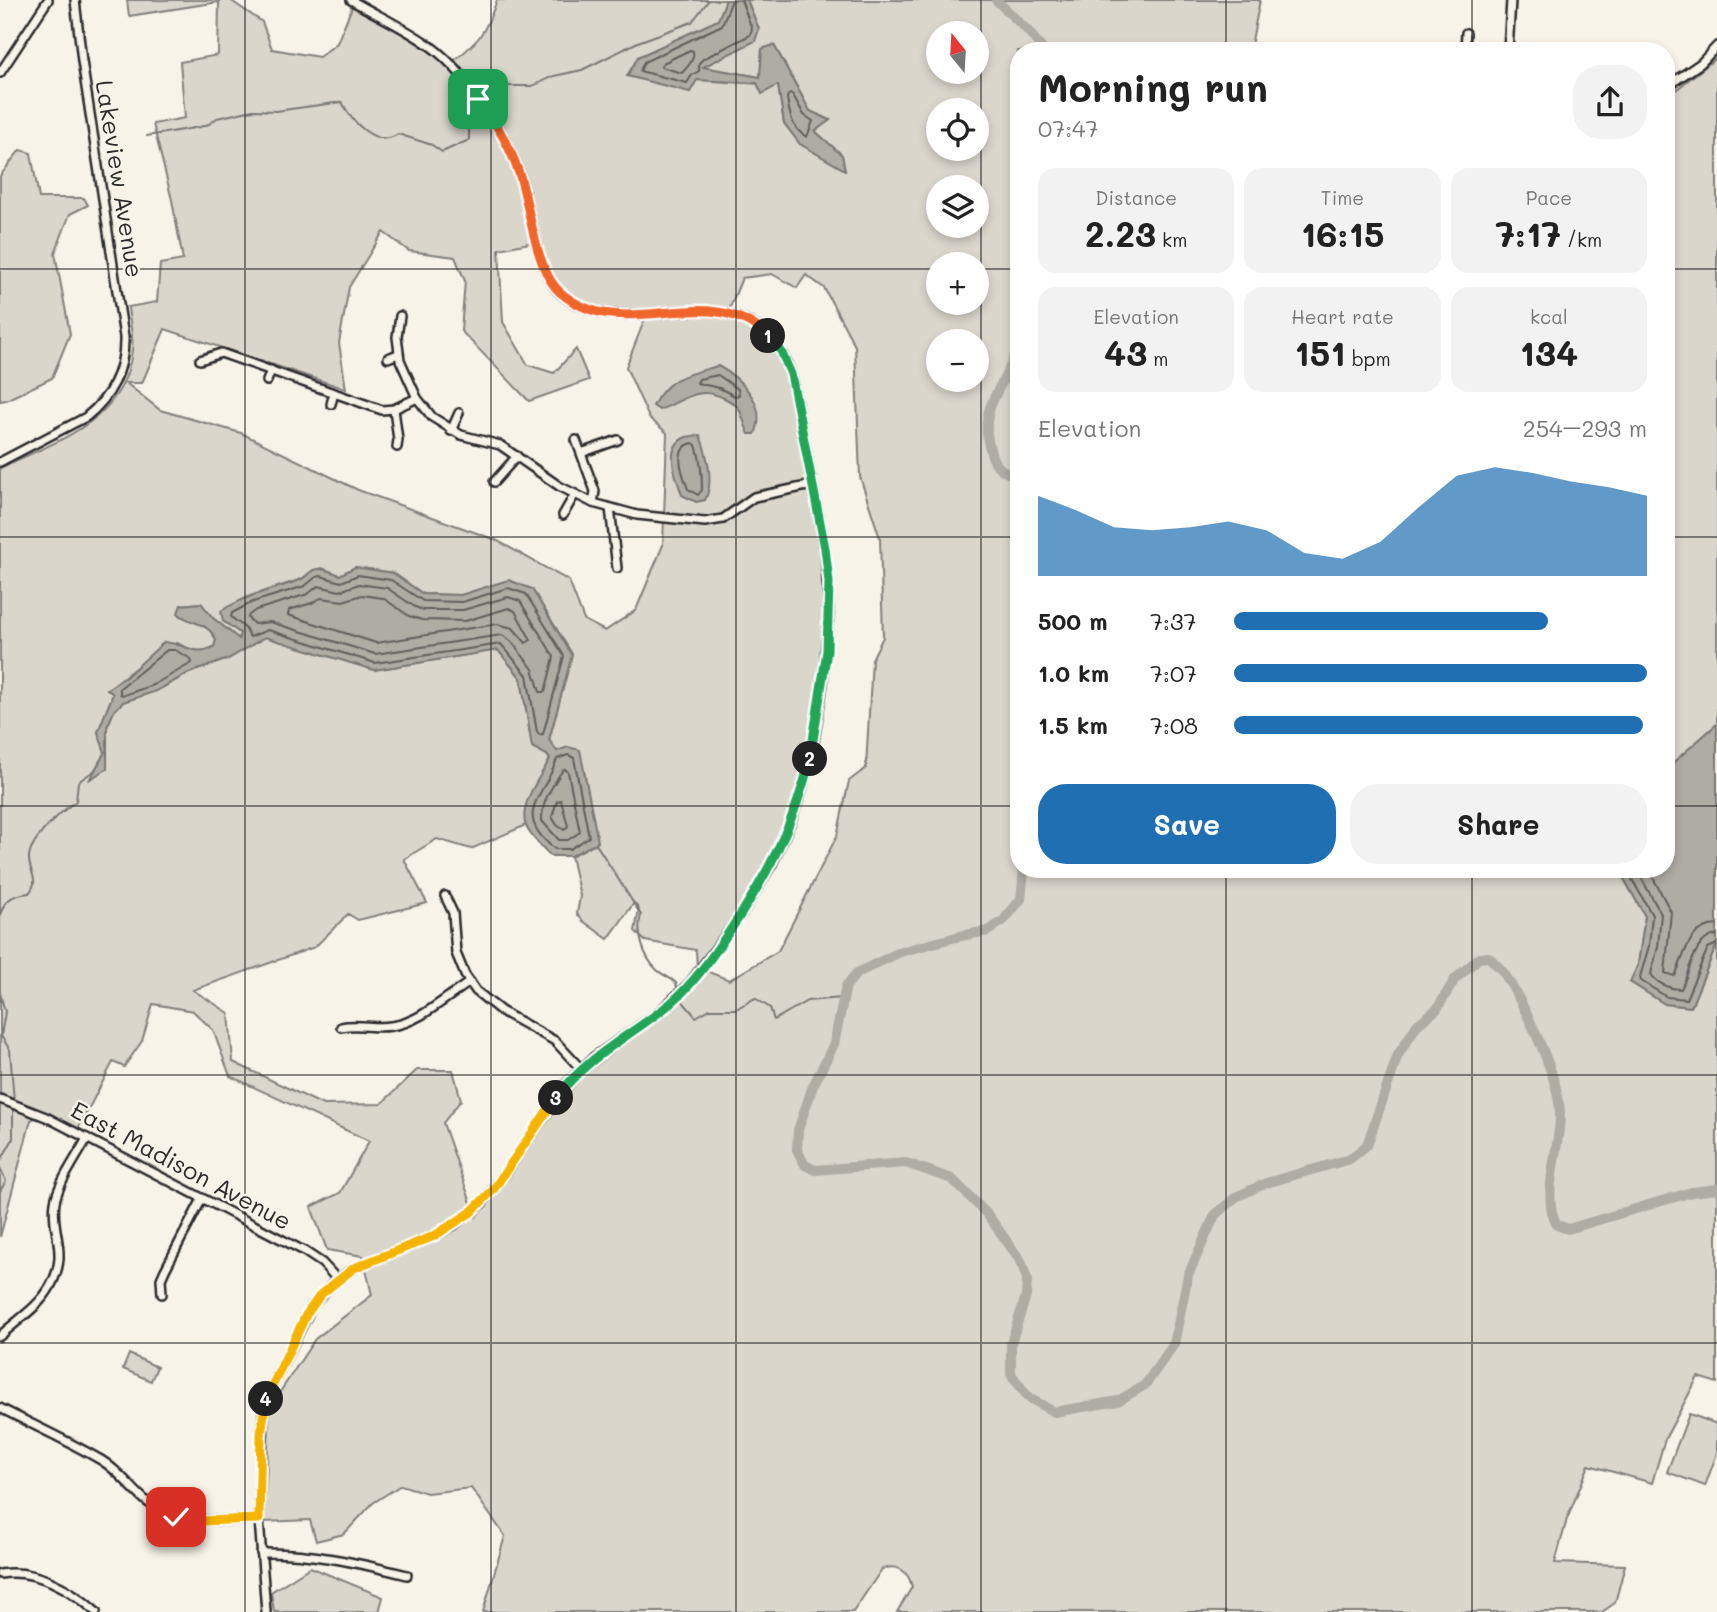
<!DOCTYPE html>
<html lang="en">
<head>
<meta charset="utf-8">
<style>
  :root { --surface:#fff; --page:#f2f2f2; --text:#222; --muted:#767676; --accent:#1f6fb2 }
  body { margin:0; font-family:Mali,sans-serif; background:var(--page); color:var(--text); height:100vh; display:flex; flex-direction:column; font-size:26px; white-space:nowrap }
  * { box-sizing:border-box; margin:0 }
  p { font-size:23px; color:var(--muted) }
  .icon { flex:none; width:38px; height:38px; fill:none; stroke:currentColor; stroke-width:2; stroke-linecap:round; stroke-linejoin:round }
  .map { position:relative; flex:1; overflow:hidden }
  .side { position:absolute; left:1010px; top:42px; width:665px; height:836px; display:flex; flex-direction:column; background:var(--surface); border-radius:28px; box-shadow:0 4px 10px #0003 }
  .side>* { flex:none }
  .needle { width:46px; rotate:342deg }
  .buttons { position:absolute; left:926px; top:21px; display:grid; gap:14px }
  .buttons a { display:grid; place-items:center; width:63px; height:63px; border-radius:50%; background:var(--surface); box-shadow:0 4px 10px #0003; font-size:35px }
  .pin { position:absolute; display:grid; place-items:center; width:60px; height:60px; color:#fff; margin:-30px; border-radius:14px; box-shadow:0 4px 10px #0006 }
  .km { position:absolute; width:35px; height:35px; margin:-18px; border-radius:50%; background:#222; color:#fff; font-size:19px; line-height:35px; text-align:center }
  .round { display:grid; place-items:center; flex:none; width:74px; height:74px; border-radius:28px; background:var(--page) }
  .head { display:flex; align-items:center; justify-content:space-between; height:119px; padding:0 28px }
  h1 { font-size:38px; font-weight:800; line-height:52px }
  .metrics { display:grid; grid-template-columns:repeat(3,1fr); gap:10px; height:119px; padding:7px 28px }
  .metrics div { display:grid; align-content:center; border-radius:18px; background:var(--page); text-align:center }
  .metrics b { font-size:35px; font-weight:800 }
  .metrics small { font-size:19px; font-weight:400 }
  .metrics p { font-size:19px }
  .chart { height:196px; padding:14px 28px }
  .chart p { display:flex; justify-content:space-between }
  .chart svg { width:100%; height:126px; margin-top:7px; fill:var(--accent); opacity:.7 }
  .primary-button { display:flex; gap:14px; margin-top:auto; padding:14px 28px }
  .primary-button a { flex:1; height:80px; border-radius:28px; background:var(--accent); color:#fff; font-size:28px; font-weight:800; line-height:80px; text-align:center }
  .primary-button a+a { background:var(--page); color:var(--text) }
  ul { padding:0 28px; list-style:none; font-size:23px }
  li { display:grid; grid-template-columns:112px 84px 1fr; align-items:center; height:52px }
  li i { height:18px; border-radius:9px; background:var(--accent) }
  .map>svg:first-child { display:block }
</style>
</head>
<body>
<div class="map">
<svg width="1717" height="1612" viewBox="0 0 1717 1612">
  <rect width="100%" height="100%" fill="#f7f3e8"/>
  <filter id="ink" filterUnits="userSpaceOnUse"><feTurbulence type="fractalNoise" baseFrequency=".0143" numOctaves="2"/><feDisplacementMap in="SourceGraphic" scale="14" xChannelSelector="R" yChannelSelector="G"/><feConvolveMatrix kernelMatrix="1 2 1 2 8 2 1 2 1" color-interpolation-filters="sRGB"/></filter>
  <g filter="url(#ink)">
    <g fill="#dad6cc" stroke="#82807c" stroke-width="2" fill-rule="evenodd">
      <path d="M 127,0 L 230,0 L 262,22 L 272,49 L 319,57 L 337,43 L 354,2 L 426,42 L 451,63 C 479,41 485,34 497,0 L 726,0 L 718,20 L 638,57 L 697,80 L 778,85 L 784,123 L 800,144 L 844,169 L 842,155 L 815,131 L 830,120 L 810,111 L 774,45 L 762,49 L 760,77 L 702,67 L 759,29 L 747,0 L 1260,0 L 1250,51 L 1018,51 L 1018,870 L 1619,870 L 1645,916 L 1638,965 L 1630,982 L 1665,1004 L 1691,1007 L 1717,944 L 1717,1383 L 1698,1377 L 1665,1439 L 1652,1483 L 1589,1465 L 1567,1519 L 1555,1563 L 1625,1565 L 1615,1603 L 1602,1612 L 897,1612 L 912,1587 C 908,1570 898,1564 882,1569 L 853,1612 L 483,1612 L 505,1536 L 471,1488 L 427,1493 L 401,1485 L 373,1503 L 344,1534 L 316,1541 L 310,1520 L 264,1522 L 270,1407 L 315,1339 L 372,1295 L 363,1256 L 327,1250 L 311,1207 L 340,1193 L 369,1141 L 230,1076 L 213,1030 L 193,1011 L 153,1004 L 142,1041 L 124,1067 L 113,1062 L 78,1129 L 43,1114 L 31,1120 L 0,1237 L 0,468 C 56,441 125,422 132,350 C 134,336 129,320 128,307 L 157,302 L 160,264 L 183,260 L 172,200 L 153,124 L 185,118 L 180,62 L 218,55 L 219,2 L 129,16 ZM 938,33 L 976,33 L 976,72 L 938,72 ZM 938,110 L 976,110 L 976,149 L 938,149 ZM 938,187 L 976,187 L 976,226 L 938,226 ZM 383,232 L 409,251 L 455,257 L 465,281 L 461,331 L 529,401 L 589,380 L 576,349 L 554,373 L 528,365 L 503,322 L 499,249 L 540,241 L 550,280 L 565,296 L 599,312 L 646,316 L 626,367 L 649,418 L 667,433 L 663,545 L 636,610 L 605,631 L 584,620 L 569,581 L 496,540 L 358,490 L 241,433 L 160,410 L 126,383 L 142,383 L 165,329 L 346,389 L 339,343 L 349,287 ZM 938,264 L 976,264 L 976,303 L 938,303 ZM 772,274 L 797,288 L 806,275 L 824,288 L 855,346 L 860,477 L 880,538 L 883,637 L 872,659 L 866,768 L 849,781 L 837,836 L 778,951 L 729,980 L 698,968 C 727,925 762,882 782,833 C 812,759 830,641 822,561 C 819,532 809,502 805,473 C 799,435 797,363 770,335 C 759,326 740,319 728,312 L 742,278 ZM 938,341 L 976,341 L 976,380 L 938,380 ZM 355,567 L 393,573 L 423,594 L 461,595 L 509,580 L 532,589 L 572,654 L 549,740 L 557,751 L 598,842 L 571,856 L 580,896 L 577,914 L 583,921 L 608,939 L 634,903 L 639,909 L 635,931 L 645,941 L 696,950 L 697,969 L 684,997 L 580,1078 L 476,1217 L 443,1123 L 461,1100 L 453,1070 L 417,1070 L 381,1104 L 323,1105 L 233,1062 L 229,1013 L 193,990 L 315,947 L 348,914 L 358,920 L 427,903 L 404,859 L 437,839 L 471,849 L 526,825 L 526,806 L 550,760 L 547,755 L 532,746 L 521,678 L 498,650 L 374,670 L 266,637 L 228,659 L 189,673 L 156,691 L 123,702 L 114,711 L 107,727 L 107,769 L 91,777 L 105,752 L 98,732 L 113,694 L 108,689 L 144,661 L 177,643 C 190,650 200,654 214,647 L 216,640 C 209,624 195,621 180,616 L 181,605 L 201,603 L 213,618 L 240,640 L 240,633 L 223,621 L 227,608 L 250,596 L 302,579 L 313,570 L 322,568 L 340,575 Z"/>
      <polygon points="1717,57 1717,724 1666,769 1666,98"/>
      <polygon points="20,150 31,153 39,198 84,198 88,205 70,214 55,253 70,334 52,378 6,400 0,401 0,176"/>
      <polygon points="129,1354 157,1367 151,1381 123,1369"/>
      <polygon points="1689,1414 1717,1424 1717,1453 1705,1486 1667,1472"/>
      <polygon points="310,1567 383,1597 379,1612 274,1612 271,1592"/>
    </g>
    <g fill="#afaca4" stroke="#7a7874" stroke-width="2">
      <polygon points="726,0 747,0 759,29 755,41 703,67 760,77 762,49 774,45 810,111 830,120 815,131 842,155 845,170 800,144 784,123 778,85 762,94 757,83 697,80 690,92 627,76 638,57 718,20"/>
      <path d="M 718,366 C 742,379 768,405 755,434 L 749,434 C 745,426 743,417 739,409 C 736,404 730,401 726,399 C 697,384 684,401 659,410 L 653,406 C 668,376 689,374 718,366 Z"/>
      <path d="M 700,435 C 707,454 715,481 705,500 L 696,502 L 682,495 C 677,479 663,449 684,438 C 688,436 696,436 700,435 Z"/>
      <path d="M 355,567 L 393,573 L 423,594 L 461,595 L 508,580 L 532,589 L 572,655 L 549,740 L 557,751 L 568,747 L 580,750 L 598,842 L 571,856 L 551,856 C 543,848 531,838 526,826 C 518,805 540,777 550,759 L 547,755 L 532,747 L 521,678 L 498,650 L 374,670 L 265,637 L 228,659 L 189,673 L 156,691 L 123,702 L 114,711 L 107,727 L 107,769 L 90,779 L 105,752 L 98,732 L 113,694 L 107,689 L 126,677 L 164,642 C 183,643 195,657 214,647 L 216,640 C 208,621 190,625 178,613 L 181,605 L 201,603 L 213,618 L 239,639 L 240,633 L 223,621 L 221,611 C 246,595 273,590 300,580 C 307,577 310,570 319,569 C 325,569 334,573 340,575 Z"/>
      <polygon points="1717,724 1717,944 1691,1007 1665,1004 1630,982 1638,965 1645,916 1619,870 1666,870 1666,769"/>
    </g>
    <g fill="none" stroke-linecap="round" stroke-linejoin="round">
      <g stroke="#605f5b" stroke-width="2">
        <polyline points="732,0 722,25 644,62 640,71 687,83 692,75 699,71 699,63 703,59 750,35 752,29 741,0"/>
        <path d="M 690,50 L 693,51 C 695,60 687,67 682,73 L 661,67 L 663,63 Z"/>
        <path d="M 790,93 L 793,95 L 804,115 L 813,121 L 807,137 C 792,130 789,113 787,97 Z"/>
        <polygon points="718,375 738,389 739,395 735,396 719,388 697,383 699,379"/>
        <path d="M 693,443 L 696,445 C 701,459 702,475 702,490 L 698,495 L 688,489 C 683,475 671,448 693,443 Z"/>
        <polygon points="358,575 391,580 423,601 462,602 508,588 526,594 564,656 543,734 540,735 537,732 527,675 501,644 375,663 268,630 250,637 245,628 231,617 232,613 253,602 305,586 316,577 321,576 341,582"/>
        <polygon points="359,584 387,588 415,607 423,610 463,610 508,597 520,601 554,657 545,692 540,692 533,669 511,641 502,635 375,654 270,622 254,624 248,618 249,615 256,610 308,594 318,586 340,591"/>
        <polygon points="362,595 383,598 409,616 422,620 465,621 509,608 515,611 531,640 526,643 513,628 497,624 376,643 288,615 289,610 312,603 321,598 343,601"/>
        <polygon points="167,650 175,650 191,659 192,663 153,685 124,695 120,694 120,688"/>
        <path d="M 568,755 L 574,758 L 589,837 L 570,849 L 555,849 C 510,814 545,796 557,759 Z"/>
        <path d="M 565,769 L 568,772 L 580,832 L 568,840 L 559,840 L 542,821 C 541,802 552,787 562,771 Z"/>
        <polygon points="561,800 568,826 564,830 557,825 552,817 557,801"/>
        <polyline points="1627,870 1652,915 1649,946 1640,977 1641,981 1667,997 1686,999 1708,948 1717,944"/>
        <path d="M 1637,870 L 1661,914 L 1658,947 L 1651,974 C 1657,984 1670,989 1681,989 C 1690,972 1694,937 1717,935"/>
        <path d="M 1649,870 L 1671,912 L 1665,973 L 1675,976 C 1685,955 1688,926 1717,925"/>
      </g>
      <g stroke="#7a7874" stroke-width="2">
        <polyline points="486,99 500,93 505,86 532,86 554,76 582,70 638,42 692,22 709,0"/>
        <path d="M 147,136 L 200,127 L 209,124 L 217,118 L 253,110 L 276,111 L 342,102 C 351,121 376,149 398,134 L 432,145 L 442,152 L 469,140 L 469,114 L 477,107"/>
        <path d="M 596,844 L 641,915 C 636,932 643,957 657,970 C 662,975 670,977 676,983 L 678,992"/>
        <path d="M 0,917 C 3,900 12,895 29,893 C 41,879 28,872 29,857 C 30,839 62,811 76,801 L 78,782 L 95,770"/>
        <polyline points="0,993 5,1012 1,1036 10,1050 14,1102"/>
        <polyline points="679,997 696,1017 710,1009 736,1009 755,998 770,1008 774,1020 807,1001 842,998"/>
        <polyline points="0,1162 13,1139 13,1108"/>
        <polyline points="0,1168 6,1181 0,1191"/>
      </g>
      <g stroke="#afaca4" stroke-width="10">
        <polyline points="996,0 1028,31 1044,51"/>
        <path d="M 1018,346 C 1007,388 975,404 991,453 C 995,467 1005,474 1018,476"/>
        <path d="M 1024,870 L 1021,899 L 1004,920 L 988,931 L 960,936 L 900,952 L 857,973 L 846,986 L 834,1044 L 813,1086 L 798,1130 L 797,1150 L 805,1165 L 815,1170 L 906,1163 L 952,1179 L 987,1214 L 1021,1261 L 1027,1279 L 1026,1296 L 1011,1343 L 1011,1374 L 1028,1397 L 1054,1412 L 1118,1401 L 1145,1385 L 1174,1344 L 1188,1275 L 1215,1215 L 1236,1197 L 1266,1183 L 1350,1159 L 1367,1145 L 1398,1055 L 1417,1025 L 1437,1009 L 1455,979 L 1479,958 L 1489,957 C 1495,964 1503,970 1507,978 C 1526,1009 1559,1077 1560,1113 C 1561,1146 1540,1196 1557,1225 L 1568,1229 L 1692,1192 L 1717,1189"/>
      </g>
      <g stroke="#2b2b2b" stroke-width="12">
        <g id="minor">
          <polyline points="1465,51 1466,33"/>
          <polyline points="1508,51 1511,0"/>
          <polyline points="0,73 48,0"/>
          <polyline points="1666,87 1701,63 1717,46"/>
          <polyline points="400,316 397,337 400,360 417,398 432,417 461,435 500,445 559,486 593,503 637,515 705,522 723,519 754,497 812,485"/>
          <polyline points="388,358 398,354"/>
          <polyline points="200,360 221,353 382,410 394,409 417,398"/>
          <polyline points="267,381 271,370"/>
          <polyline points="331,404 334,393"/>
          <polyline points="394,409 398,440 397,447"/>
          <polyline points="451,431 459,413"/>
          <polyline points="576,440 595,491 593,503"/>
          <polyline points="581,453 618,440"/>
          <path d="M 0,462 L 86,417 C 112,396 125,370 124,337 L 82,61 L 75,0"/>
          <polyline points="494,482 517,456"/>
          <polyline points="610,508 617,568"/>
          <polyline points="563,515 575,494"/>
          <polyline points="445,896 453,913 456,953 465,975 476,991 501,1011 555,1041 581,1069"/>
          <path d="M 341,1027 C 358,1023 374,1029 391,1026 C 419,1023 446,997 470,982"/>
          <polyline points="0,1099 46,1117 304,1251 322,1263 337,1279"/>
          <polyline points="162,1294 161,1279 165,1270 202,1199"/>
          <path d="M 0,1336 C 17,1320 38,1308 50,1287 C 70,1251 50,1233 55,1202 C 58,1183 78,1156 87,1138"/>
          <path d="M 0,1408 C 33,1425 69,1441 101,1460 C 118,1470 130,1487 145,1500 C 178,1527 219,1520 259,1519"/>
          <path d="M 261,1553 C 311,1552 359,1563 407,1575"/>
          <path d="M 0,1574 C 36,1568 71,1589 96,1612"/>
          <path d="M 266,1612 L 259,1519 L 263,1414 L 271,1388 L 312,1306 L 333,1283 L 354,1268 L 434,1236 L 454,1225 L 482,1203 L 505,1174 L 565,1085 L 594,1057 L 657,1014 L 689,984 L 743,912 L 772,864 L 790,824 L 802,790 L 814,741 L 823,683 L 829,614 L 825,548 L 791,374 C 786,358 779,345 766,334 C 707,280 621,345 560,293 C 536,272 530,206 520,174 C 506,133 467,74 433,48 C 408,29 378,16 351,0"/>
        </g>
      </g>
      <use href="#minor" stroke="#f7f3e8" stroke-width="7"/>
    </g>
  </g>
  <g fill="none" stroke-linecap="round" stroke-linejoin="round" filter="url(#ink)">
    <g stroke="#fff" stroke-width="14">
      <path id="split-1" d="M 478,99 C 495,121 510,146 519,173 C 530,205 535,272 561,293 C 625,347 705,277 768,336"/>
    </g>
    <g stroke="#fff" stroke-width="14">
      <polyline id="split-2" points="768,336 781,351 791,374 825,548 829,582 827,651 810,759"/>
    </g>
    <g stroke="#fff" stroke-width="14">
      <path id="split-3" d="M 556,1098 C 587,1056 632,1035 671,1003 C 694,983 712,957 729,932 C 766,878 795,823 810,759"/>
    </g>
    <g stroke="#fff" stroke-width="14">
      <polyline id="split-4" points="266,1399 306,1315 321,1294 354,1268 434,1236 470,1213 493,1190 556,1098"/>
    </g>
    <g stroke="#fff" stroke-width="14">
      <polyline id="split-5" points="176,1517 199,1521 259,1519 261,1434 266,1399"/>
    </g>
    <use href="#split-1" stroke="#f0652b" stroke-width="9"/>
    <use href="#split-2" stroke="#22a559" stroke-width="9"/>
    <use href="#split-3" stroke="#22a559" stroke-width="9"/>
    <use href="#split-4" stroke="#f5b400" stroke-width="9"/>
    <use href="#split-5" stroke="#f5b400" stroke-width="9"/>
  </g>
  <path fill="none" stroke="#2b2b2b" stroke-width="2" stroke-opacity="0.55" d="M 245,0 L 245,1612M 491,0 L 491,1612M 736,0 L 736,1612M 981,0 L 981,1612M 1226,0 L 1226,51M 1472,0 L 1472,51M 0,269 L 938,269M 976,269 L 1018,269M 1666,269 L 1717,269M 0,537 L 1018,537M 1666,537 L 1717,537M 0,806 L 1018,806M 1666,806 L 1717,806M 1226,870 L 1226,1612M 1472,870 L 1472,1612M 0,1075 L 1717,1075M 0,1343 L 1717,1343"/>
  <g text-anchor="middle" stroke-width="5" stroke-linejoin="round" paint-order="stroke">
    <g font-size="24" fill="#2b2b2b" stroke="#f7f3e8">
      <text transform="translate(119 179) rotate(81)" y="8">Lakeview Avenue</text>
      <text transform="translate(181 1166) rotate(28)" y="8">East Madison Avenue</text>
    </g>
  </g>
</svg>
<div class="buttons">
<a><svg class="needle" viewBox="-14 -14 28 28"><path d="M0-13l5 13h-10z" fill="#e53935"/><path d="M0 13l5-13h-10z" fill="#767676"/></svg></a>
<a><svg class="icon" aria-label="locate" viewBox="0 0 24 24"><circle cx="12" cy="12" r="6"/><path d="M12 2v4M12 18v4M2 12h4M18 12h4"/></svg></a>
<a><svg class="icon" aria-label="layers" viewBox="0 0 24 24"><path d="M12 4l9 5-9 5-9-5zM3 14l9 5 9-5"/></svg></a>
<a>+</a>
<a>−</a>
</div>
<div class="pin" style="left:478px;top:99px;background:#1e9e55"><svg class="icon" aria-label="arrive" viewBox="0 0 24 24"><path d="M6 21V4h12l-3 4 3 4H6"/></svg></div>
<div class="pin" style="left:176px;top:1517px;background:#d93025"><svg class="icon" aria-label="check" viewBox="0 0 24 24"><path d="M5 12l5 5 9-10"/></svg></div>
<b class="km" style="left:768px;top:336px">1</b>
<b class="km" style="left:810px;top:759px">2</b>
<b class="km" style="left:556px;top:1098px">3</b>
<b class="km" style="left:266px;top:1399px">4</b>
<section class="side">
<div class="head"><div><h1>Morning run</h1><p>07:47</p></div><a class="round"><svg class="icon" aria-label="share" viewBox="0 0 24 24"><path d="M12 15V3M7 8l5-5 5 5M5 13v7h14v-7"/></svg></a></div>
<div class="metrics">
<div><p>Distance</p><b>2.23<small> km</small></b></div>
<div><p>Time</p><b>16:15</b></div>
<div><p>Pace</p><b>7:17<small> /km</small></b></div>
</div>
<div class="metrics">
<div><p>Elevation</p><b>43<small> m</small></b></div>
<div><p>Heart rate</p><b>151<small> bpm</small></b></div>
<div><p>kcal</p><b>134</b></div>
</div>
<div class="chart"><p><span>Elevation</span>254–293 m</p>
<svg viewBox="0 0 160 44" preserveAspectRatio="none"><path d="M0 44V16L10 21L20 27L30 28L40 27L50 25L60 28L70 36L80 38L90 32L100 20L110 9L120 6L130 8L140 11L150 13L160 16V44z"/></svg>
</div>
<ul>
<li><b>500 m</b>7:37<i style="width:76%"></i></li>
<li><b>1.0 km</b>7:07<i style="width:100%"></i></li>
<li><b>1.5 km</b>7:08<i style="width:99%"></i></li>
</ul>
<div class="primary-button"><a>Save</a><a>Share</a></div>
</section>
</div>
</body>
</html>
